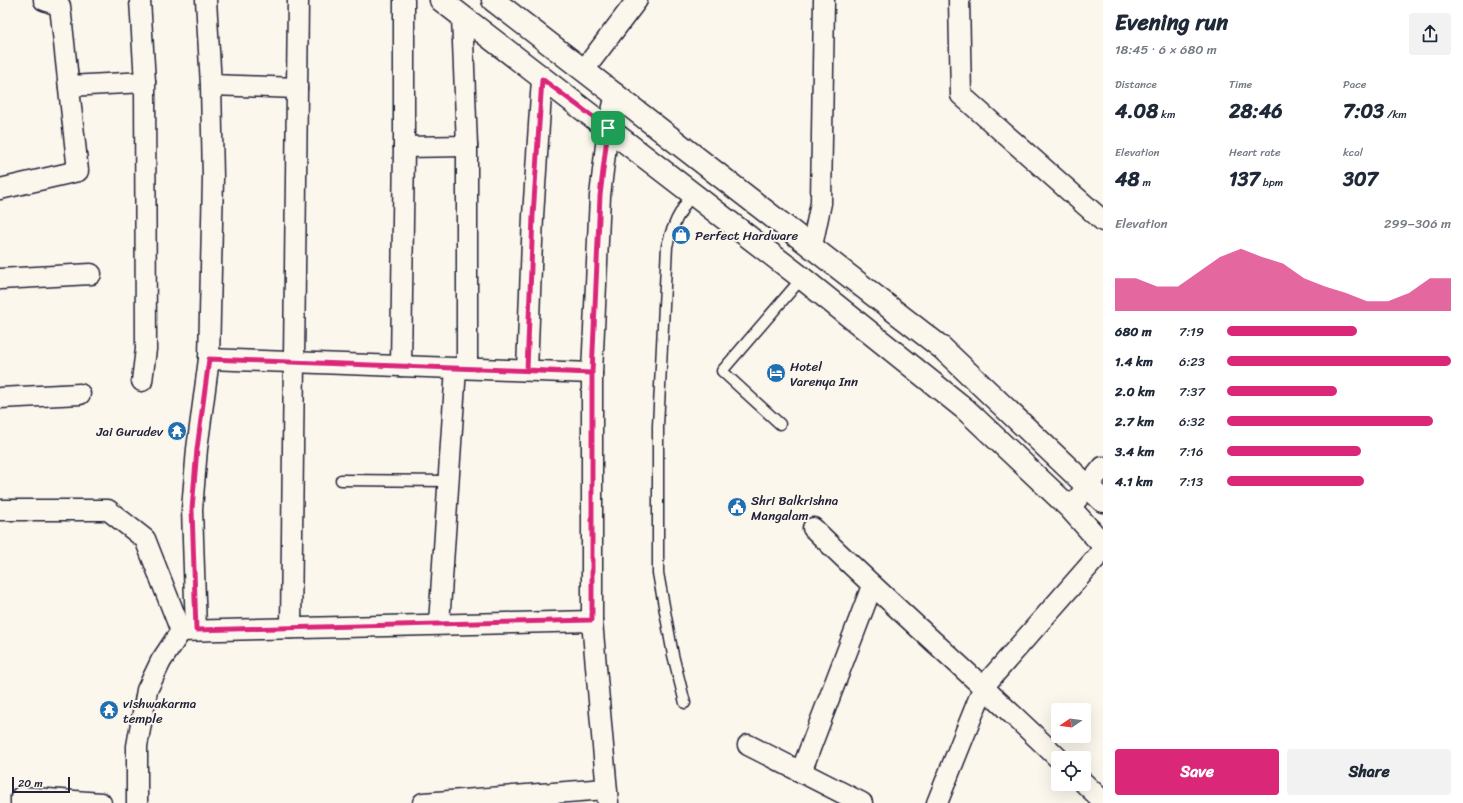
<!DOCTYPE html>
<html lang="en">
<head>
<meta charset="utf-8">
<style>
  :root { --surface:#fff; --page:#f2f2f3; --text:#1f2937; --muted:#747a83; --accent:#db2777 }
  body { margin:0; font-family:Sriracha,sans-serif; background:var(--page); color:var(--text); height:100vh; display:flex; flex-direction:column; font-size:15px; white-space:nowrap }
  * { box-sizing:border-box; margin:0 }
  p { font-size:13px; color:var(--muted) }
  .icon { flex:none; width:22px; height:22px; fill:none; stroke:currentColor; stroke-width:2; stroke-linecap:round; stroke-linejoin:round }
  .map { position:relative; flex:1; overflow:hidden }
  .details { display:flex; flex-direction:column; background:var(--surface); width:360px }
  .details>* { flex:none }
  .needle { width:26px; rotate:257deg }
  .controls { position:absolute; left:1051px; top:703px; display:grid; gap:8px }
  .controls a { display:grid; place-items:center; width:40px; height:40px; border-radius:4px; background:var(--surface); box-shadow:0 4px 16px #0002; font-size:20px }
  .scale { position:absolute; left:12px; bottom:10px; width:58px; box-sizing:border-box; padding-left:4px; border:2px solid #22223b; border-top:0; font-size:11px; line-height:14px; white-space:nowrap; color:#22223b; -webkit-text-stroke:3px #fbf7ec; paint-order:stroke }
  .pin { position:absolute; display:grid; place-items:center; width:34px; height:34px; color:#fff; margin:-17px; border-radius:8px; box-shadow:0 2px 6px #0006 }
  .round { display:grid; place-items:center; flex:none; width:42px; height:42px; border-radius:4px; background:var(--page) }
  .headline { display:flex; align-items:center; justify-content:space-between; height:68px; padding:0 12px }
  h1 { font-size:22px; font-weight:800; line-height:30px }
  .metrics { display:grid; grid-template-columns:repeat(3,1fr); gap:6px; height:68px; padding:4px 12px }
  .metrics div { display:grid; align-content:center }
  .metrics b { font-size:20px; font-weight:800 }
  .metrics small { font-size:11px; font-weight:400 }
  .metrics p { font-size:11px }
  .chart { height:112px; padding:8px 12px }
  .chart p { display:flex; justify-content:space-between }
  .chart svg { width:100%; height:72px; margin-top:4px; fill:var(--accent); opacity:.7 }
  .cta { display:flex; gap:8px; margin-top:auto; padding:8px 12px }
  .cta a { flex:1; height:46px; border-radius:4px; background:var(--accent); color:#fff; font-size:16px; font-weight:800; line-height:46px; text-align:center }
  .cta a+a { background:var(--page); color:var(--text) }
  ul { padding:0 12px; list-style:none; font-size:13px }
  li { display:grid; grid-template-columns:64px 48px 1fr; align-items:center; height:30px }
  li i { height:10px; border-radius:5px; background:var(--accent) }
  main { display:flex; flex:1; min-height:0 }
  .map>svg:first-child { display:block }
</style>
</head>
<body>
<main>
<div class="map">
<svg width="1103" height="803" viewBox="0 0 1103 803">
  <rect width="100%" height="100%" fill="#fbf7ec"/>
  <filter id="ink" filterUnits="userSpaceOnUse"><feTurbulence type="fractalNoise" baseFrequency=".025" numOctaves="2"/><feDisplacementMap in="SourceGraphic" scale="8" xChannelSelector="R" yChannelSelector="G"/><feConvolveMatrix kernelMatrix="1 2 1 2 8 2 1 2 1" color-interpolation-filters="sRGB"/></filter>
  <g filter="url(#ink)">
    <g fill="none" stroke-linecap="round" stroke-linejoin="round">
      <g stroke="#22223b" stroke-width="13">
        <g id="lane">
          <polyline points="780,424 722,371 802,278"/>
          <polyline points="341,480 449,481"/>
          <path d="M 685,703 L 673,655 L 658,573 L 658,426 L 667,246 C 672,225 680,210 693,193"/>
        </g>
      </g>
      <g stroke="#22223b" stroke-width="23">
        <g id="street">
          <polyline points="140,0 145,82 146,349 142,381"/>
          <polyline points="959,0 961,95 1103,221"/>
          <polyline points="462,16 467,146 467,368"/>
          <polyline points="584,70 637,0"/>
          <polyline points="211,85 297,88"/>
          <polyline points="69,86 145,82"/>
          <polyline points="404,147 467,146"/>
          <polyline points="0,189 78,171 60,6 44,0"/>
          <polyline points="812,246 821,203 824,0"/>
          <polyline points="0,279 91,274"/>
          <polyline points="209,359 592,373"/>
          <polyline points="401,366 404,147 404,0"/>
          <polyline points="527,370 533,216 542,79"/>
          <polyline points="0,398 80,394"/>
          <polyline points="1070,508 1103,467"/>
          <polyline points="0,510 108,510 145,539 181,631"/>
          <path d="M 813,528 C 893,607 978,680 1058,758"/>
          <polyline points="439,624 456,368"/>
          <polyline points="291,628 298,0"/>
          <polyline points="196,630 192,509 197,449 209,359 213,178 211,85 206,0"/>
          <polyline points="181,631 592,621"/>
          <polyline points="748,745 862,803"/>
          <polyline points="801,772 872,586"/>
          <polyline points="1084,783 1103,801"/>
          <polyline points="21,803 21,797 101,803"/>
          <polyline points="137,803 137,746 147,690 161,661 181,631"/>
          <polyline points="423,803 606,789"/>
          <polyline points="608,803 592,621 592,373 600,196 608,128 616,94"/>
          <polyline points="937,803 984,686 1103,550"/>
        </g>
      </g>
      <g stroke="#22223b" stroke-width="25">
        <g id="primary">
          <polyline points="441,0 802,278 965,409 1070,508 1103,545"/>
          <polyline points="493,0 942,348 1103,501"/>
        </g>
      </g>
      <use href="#lane" stroke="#fbf7ec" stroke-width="10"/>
      <use href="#street" stroke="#fbf7ec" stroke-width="20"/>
      <use href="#primary" stroke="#fbf7ec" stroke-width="22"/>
    </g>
  </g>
  <g fill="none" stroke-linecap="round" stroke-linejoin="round" filter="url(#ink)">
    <g stroke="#fff" stroke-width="8">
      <polyline id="route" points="608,128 600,196 592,373 209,359 197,449 192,509 196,630 592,620 592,373 527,370 533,216 542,79 608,128"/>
    </g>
    <use href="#route" stroke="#db2777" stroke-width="5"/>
  </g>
  <defs>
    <g id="shop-disc" transform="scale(1)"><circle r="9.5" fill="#1f6fb2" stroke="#fbf7ec"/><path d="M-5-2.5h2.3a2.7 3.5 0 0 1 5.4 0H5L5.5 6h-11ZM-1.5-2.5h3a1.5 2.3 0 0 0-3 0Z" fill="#fff"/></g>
    <g id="hotel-disc" transform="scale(1)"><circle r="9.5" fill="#1f6fb2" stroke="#fbf7ec"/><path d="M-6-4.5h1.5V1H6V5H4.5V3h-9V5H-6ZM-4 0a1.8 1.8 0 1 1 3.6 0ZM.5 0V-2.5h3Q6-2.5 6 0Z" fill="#fff"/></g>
    <g id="temple-disc" transform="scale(1)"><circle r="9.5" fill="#1f6fb2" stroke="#fbf7ec"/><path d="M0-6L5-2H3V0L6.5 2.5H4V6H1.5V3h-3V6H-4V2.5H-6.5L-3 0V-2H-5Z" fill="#fff"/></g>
    <g id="civic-disc" transform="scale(1)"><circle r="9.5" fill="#1f6fb2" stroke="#fbf7ec"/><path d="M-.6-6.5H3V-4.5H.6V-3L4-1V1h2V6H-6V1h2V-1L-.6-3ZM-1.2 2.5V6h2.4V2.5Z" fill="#fff"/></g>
  </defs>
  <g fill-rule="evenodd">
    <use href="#shop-disc" x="681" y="235"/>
    <use href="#hotel-disc" x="776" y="373"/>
    <use href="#temple-disc" x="177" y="431"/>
    <use href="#civic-disc" x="737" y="507"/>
    <use href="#temple-disc" x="109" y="710"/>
  </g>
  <g text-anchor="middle" stroke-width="4" stroke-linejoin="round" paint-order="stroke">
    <g font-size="13" fill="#22223b" stroke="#fbf7ec" text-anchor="start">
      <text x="695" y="240">Perfect Hardware</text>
      <text x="790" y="371">Hotel<tspan x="790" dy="15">Varenya Inn</tspan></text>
      <text x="163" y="436" text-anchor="end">Jai Gurudev</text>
      <text x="751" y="505">Shri Balkrishna<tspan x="751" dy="15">Mangalam</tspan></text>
      <text x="123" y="708">vishwakarma<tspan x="123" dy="15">temple</tspan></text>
    </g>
  </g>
</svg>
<div class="controls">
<a><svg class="needle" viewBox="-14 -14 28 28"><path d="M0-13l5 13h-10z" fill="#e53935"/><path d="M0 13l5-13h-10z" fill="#747a83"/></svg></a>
<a><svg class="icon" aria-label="locate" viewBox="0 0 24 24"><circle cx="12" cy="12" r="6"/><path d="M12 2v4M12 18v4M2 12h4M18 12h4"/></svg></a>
</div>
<div class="scale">20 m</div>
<div class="pin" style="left:608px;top:128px;background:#1e9e55"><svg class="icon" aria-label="arrive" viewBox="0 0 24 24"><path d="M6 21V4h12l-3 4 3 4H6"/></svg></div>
</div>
<section class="details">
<div class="headline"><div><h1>Evening run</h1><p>18:45 · 6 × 680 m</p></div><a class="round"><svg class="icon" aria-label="share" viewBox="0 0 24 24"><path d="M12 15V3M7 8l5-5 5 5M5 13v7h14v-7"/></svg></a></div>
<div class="metrics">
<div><p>Distance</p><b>4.08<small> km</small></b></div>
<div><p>Time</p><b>28:46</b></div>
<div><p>Pace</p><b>7:03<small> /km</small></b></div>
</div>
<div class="metrics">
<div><p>Elevation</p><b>48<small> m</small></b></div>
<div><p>Heart rate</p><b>137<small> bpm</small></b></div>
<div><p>kcal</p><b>307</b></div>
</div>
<div class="chart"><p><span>Elevation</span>299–306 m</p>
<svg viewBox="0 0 160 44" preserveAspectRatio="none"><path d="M0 44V24L10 24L20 29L30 29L40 20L50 11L60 6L70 11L80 15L90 24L100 29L110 33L120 38L130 38L140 33L150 24L160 24V44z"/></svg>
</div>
<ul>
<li><b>680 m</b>7:19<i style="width:58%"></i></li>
<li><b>1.4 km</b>6:23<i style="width:100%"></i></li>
<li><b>2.0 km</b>7:37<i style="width:49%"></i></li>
<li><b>2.7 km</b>6:32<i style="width:92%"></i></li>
<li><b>3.4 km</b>7:16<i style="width:60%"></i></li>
<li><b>4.1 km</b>7:13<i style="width:61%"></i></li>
</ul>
<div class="cta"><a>Save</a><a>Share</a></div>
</section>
</main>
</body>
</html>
